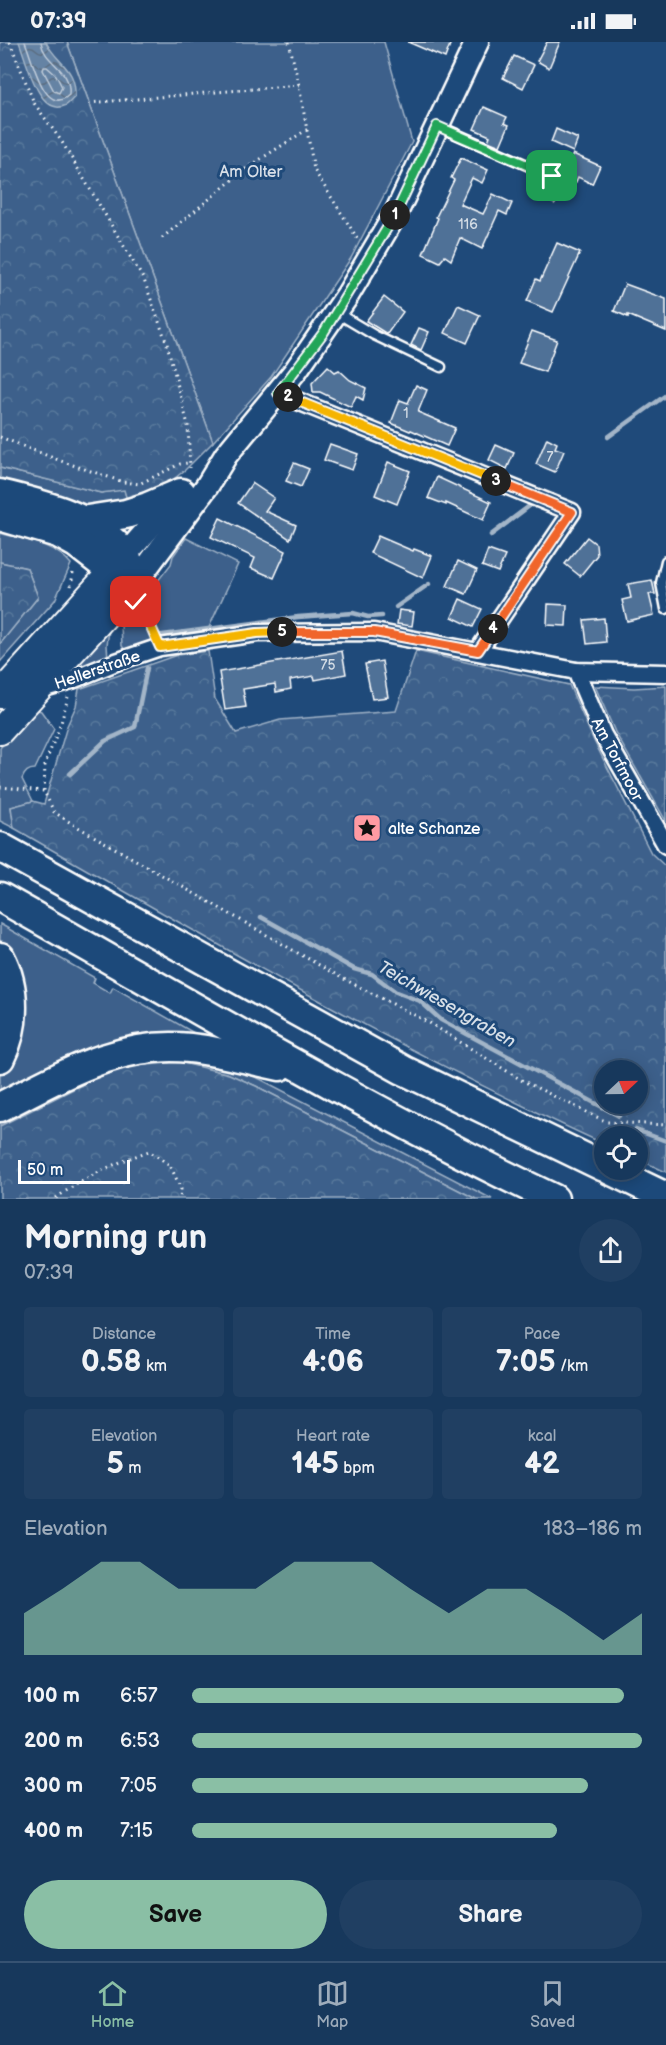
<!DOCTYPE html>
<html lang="en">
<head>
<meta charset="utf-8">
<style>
  :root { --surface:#17385c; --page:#203f62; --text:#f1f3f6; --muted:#9eacbb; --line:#365272; --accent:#8abfa5 }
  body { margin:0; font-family:"Balsamiq Sans",sans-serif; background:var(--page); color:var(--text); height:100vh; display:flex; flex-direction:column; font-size:22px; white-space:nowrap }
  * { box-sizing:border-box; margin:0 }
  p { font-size:20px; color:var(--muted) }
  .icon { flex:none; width:33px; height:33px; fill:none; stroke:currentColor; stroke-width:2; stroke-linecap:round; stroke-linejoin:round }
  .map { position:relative; height:1157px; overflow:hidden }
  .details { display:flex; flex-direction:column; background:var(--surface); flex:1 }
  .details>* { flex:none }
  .needle { width:39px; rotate:68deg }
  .fabs { position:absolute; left:594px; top:1018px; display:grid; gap:12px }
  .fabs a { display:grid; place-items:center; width:54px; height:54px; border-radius:50%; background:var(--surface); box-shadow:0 3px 15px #0003,0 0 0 2px var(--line); font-size:30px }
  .scale { position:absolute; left:18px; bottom:15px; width:112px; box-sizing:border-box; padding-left:6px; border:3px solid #fff; border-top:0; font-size:16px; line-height:21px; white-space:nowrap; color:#fff; -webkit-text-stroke:4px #1f4a7a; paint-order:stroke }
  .pin { position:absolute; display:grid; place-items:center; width:51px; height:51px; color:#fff; margin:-26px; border-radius:12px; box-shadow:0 3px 9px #0006 }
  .km { position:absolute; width:30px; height:30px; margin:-15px; border-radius:50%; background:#222; color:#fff; font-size:16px; line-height:30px; text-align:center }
  .round { display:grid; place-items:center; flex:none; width:63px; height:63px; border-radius:32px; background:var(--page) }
  .head { display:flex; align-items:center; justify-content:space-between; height:102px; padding:0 24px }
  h1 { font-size:33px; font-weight:600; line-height:45px }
  .stats { display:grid; grid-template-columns:repeat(3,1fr); gap:9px; height:102px; padding:6px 24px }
  .stats div { display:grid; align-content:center; border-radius:6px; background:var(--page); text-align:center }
  .stats b { font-size:30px; font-weight:600 }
  .stats small { font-size:16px; font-weight:400 }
  .stats p { font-size:16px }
  .chart { height:168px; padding:12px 24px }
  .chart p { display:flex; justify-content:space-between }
  .chart svg { width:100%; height:108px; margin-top:6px; fill:var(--accent); opacity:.7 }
  .primary-button { display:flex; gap:12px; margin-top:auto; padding:12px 24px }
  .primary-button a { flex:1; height:69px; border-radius:36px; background:var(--accent); color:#111; font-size:24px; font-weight:600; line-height:69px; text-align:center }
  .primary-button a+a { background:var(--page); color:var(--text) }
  ul { padding:0 24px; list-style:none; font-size:20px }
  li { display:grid; grid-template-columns:96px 72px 1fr; align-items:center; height:45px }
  li i { height:15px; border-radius:8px; background:var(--accent) }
  .status { display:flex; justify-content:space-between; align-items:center; height:42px; padding:0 30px; background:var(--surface); direction:ltr }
  .status svg { height:16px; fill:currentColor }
  .tab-bar { display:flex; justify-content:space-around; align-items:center; height:84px; border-top:2px solid var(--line); background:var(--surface); font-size:16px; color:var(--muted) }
  .tab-bar a { display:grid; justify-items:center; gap:3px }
  .tab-bar .on { color:var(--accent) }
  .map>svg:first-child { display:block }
</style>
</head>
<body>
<div class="status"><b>07:39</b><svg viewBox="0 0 49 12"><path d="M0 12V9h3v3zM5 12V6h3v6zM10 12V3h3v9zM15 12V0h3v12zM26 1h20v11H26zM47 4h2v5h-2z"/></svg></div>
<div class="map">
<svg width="666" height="1157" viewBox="0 0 666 1157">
  <defs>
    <pattern id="forest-crowns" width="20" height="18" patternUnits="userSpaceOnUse" patternTransform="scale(1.5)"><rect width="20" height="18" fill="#3c618b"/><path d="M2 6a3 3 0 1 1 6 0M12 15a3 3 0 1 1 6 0" fill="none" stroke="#59799c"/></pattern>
    <pattern id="water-waves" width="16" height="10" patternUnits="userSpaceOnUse" patternTransform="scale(1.5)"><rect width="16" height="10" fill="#6583a4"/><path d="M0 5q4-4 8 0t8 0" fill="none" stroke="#5b6d81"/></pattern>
  </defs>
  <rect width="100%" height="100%" fill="#1f4a7a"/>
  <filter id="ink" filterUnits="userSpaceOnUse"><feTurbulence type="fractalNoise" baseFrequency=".0167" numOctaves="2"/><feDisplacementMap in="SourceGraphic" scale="12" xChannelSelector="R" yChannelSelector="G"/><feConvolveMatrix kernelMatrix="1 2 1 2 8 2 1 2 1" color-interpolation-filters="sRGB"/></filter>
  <g filter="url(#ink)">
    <g fill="#3c618b" stroke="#9eb0c5" stroke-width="1.5">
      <polygon points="67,0 384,0 412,100 351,216 271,335 213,400"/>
      <polygon points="0,426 101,451 124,447 127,458 91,467 0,444"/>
      <path d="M 0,491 C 24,498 55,502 71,522 L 55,558 L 0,620 L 0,602 L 38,555 L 27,526 L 0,520 Z"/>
      <polygon points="186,496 238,522 206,592 127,610 122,604 121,582 140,562 171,522 173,514"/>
      <polygon points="110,581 107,603 108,617 70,632 68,630"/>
      <path d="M 35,667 L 41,669 L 54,687 L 35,727 C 28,727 25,730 22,737 L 33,759 L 11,765 L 14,786 L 0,779 L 0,706 Z"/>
      <polygon points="0,882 95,936 93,941 110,951 113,945 203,996 0,1054 0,1032 12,1008 2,903 0,901"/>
      <polygon points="155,1014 220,1021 260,1037 492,1157 476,1157 256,1044 229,1032 179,1020 125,1025 95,1036 0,1084 0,1076 86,1032"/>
    </g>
    <g fill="url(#forest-crowns)" stroke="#9eb0c5" stroke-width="1.5" fill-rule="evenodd">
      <polygon points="0,0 67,0 213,400 185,428 165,444 127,458 124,448 101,451 0,426"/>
      <polygon points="0,520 27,526 38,555 0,602"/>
      <path d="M 208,609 L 215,657 L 236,691 L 280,678 L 396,669 L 416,609 L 569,643 L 594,699 L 651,811 L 666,825 L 666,1130 L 638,1117 L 638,1095 L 604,1095 L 604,1102 C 401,1009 207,897 14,786 L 11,765 L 33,759 L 44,762 L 67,684 L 76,664 L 79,647 L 177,613 ZM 604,1029 L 638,1029 L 638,1062 L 604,1062 Z"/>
      <polygon points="595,644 634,646 666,644 666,779 615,690"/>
      <polygon points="179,1020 229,1032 256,1044 476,1157 0,1157 0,1084 95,1036 125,1025"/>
    </g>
    <path fill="url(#water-waves)" stroke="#a3b5c8" stroke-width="1.5" d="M 19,0 L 46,0 C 57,22 77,26 75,55 C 71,58 68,63 64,64 C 38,74 26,16 19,0 Z"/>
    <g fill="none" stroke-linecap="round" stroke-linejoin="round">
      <g stroke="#c1cddb" stroke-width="1.5">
        <path d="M 25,0 C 32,15 44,76 69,53 C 72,26 44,22 41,0"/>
        <polygon points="44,25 47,25 56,33 62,45 59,51 54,49 43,28"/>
      </g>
      <g stroke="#a3b5c8" stroke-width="4.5">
        <polyline points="608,395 666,353"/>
        <polyline points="491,493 532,462"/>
        <polyline points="396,565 429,542"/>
        <polyline points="155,594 298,575 353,571 368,575 382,574"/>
        <polyline points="70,732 105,699 135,685 147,626"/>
        <polyline points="261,875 354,927 372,932 396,950 420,959 441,978 619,1074"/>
        <polyline points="636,1088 666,1099"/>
      </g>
    </g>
    <g fill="#507197" stroke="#fff" stroke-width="1.5">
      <polygon points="408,0 451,0 445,16"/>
      <polygon points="547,0 560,0 549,26 537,19"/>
      <polygon points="514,14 534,23 523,46 503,36"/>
      <polygon points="484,65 507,75 504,81 509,83 500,104 488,99 490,94 474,87"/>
      <polygon points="556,87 578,97 573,110 551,100"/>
      <polygon points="573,112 600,124 592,142 578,135 576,140 563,134"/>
      <polygon points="461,116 488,128 482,141 472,136 460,162 483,172 493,152 512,161 507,173 499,169 482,207 460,196 451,218 445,214 440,220 423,212 438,176 436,175 454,138 451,136"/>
      <polygon points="543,142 560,150 555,162 537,154"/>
      <polygon points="557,201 580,211 553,270 527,259 536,237 540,239"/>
      <polygon points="625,242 666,257 666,289 628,273 628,275 614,269"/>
      <polygon points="384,255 403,270 387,292 366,279"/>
      <polygon points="458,263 480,273 467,301 445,291"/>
      <polygon points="419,286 429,290 421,308 411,303"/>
      <polygon points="532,289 557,298 545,330 519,321"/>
      <polygon points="328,324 335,330 339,328 350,338 366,346 363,358 356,354 351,365 320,350 313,350 312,341"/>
      <polygon points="416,343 427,348 418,370 455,386 447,404 411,388 410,389 391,381 400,358 408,361"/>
      <polygon points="547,396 557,401 555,406 564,409 555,430 536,422"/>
      <polygon points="330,402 358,412 352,428 324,418"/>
      <polygon points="496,403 514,411 507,427 489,418"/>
      <polygon points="388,420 410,429 397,462 375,453"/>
      <polygon points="294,421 309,427 301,445 286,439"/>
      <polygon points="437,435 491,460 483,478 446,461 446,463 428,456"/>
      <polygon points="252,441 274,456 265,469 296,483 290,497 238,461"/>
      <polygon points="220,476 286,509 274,536 251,526 255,516 211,495"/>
      <polygon points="378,494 413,509 414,507 432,514 423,536 370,511"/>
      <polygon points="587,495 596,502 597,513 580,534 565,522"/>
      <polygon points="488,508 505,514 498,530 482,524"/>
      <polygon points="458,519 477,528 466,552 447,544"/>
      <polygon points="652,538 655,552 649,552 654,573 627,579 622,558 631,556 628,542"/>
      <polygon points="460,557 482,567 473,585 452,575"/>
      <polygon points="548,562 567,563 566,584 547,583"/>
      <polygon points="399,568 414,570 412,584 397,582"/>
      <polygon points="604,576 606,600 587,602 584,578"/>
      <polygon points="342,609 346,632 315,638 314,634 290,638 291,647 276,650 275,642 243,647 246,665 225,668 219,630"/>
      <polygon points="382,619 388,655 372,657 365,622"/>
    </g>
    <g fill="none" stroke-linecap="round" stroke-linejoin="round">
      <g stroke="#fff" stroke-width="13">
        <g id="lane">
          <polyline points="438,84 552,134"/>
          <polyline points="337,271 374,293 441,325"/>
          <polyline points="666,519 661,541 666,567"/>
        </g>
      </g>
      <g stroke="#fff" stroke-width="21">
        <g id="street">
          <polyline points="278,351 572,470 478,609"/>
          <polyline points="576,629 603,693 666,803"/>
          <polyline points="41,647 72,638 116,620 160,605 257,591 374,590 576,629 666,631"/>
        </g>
      </g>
      <g stroke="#fff" stroke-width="27">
        <g id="secondary">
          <polyline points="114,526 177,454"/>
          <polyline points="138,537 207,444 226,413 296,328 347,254 396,171 477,0"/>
        </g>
      </g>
      <g stroke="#fff" stroke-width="30">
        <g id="primary">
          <polyline points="0,653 112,529"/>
          <polyline points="0,689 138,537"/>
        </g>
      </g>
      <g stroke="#fff" stroke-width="33">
        <g id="highway">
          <path d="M 0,452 C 39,462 91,473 118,505 C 126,515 132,526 138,537"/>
          <polyline points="0,474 58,491 76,501 112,529 138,537"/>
          <polyline points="81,479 126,472 148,465 181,451"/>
          <polyline points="0,805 403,1028 604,1125"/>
          <path d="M 0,855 C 183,958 363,1066 554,1157"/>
          <path d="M 0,915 C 16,945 16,985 0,1016"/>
          <path d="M 0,1065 C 60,1035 120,998 190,1006 C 220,1009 250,1018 280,1024"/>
          <polyline points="610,1128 666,1155"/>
        </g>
      </g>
      <g stroke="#fff" stroke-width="3" stroke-dasharray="1.5 4.5" stroke-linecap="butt">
        <polyline points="10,0 34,61 62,100 144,238 167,302 188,383 190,426"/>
        <polyline points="289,0 299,43 314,128 359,199"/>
        <polyline points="89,61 299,43"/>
        <polyline points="162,196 248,125 308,87"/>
        <polyline points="0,395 61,419 123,440 139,442 180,422 188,421"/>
        <polyline points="71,544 73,531"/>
        <polyline points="140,563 154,592"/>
        <polyline points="68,655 61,681 45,722 44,749 54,770 71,781 340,935 428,980 523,1039 607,1080 666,1083"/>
        <polyline points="0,745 44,749"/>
        <path d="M 56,1156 C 85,1135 115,1121 149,1109 L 170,1123 L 181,1147 L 180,1157"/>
      </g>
      <use href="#lane" stroke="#1f4a7a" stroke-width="8"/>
      <use href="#street" stroke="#1f4a7a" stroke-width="16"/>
      <use href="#secondary" stroke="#1f4a7a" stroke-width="22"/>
      <use href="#primary" stroke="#1f4a7a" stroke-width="26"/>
      <use href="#highway" stroke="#1f4a7a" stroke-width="28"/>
    </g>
  </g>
  <g fill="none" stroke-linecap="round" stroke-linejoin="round" filter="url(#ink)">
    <g stroke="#fff" stroke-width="12">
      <polyline id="split-1" points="395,173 437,84 552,134"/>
    </g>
    <g stroke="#fff" stroke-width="12">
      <polyline id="split-2" points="288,355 278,351 324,290 395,173"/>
    </g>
    <g stroke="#fff" stroke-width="12">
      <polyline id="split-3" points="288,355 496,439"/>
    </g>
    <g stroke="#fff" stroke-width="12">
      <polyline id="split-4" points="493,587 572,470 496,439"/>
    </g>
    <g stroke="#fff" stroke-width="12">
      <polyline id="split-5" points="282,590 374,590 478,609 493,587"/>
    </g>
    <g stroke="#fff" stroke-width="12">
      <polyline id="split-6" points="136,560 147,576 160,605 257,591 282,590"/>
    </g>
    <use href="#split-1" stroke="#22a559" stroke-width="8"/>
    <use href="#split-2" stroke="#22a559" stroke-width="8"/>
    <use href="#split-3" stroke="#f5b400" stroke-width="8"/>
    <use href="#split-4" stroke="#f0652b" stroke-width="8"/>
    <use href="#split-5" stroke="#f0652b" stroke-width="8"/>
    <use href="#split-6" stroke="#f5b400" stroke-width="8"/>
  </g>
  <defs>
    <g id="sight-square" transform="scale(1.5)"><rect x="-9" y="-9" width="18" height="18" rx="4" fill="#ff9aa2" stroke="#1f4a7a"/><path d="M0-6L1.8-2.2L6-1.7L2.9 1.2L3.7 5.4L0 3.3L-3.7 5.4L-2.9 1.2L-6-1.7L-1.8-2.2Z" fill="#111"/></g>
  </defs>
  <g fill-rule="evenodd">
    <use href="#sight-square" x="367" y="786"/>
  </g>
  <g text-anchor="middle" stroke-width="6" stroke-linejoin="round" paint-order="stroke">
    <g font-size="14" fill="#d3dce5">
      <text x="468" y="187">116</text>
      <text x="406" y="376">1</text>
      <text x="550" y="420">7</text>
      <text x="328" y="628">75</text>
    </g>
    <g font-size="16" fill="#d8dfe8" stroke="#1f4a7a">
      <text x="251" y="135">Am Olter</text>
    </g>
    <g font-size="16" fill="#fff" stroke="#1f4a7a">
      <text transform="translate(97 627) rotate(-19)" y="6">Hellerstraße</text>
      <text transform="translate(618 717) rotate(62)" y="6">Am Torfmoor</text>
    </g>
    <g font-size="16" fill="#fff" stroke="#1f4a7a" text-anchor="start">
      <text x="388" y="792">alte Schanze</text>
    </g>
    <g font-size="18" font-style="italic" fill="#d8e0e8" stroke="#1f4a7a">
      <text transform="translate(447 962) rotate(30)" y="6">Teichwiesengraben</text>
    </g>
  </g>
</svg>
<div class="fabs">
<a><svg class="needle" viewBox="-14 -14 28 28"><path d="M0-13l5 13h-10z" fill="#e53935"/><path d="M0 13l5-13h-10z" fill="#9eacbb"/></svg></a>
<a><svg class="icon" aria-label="locate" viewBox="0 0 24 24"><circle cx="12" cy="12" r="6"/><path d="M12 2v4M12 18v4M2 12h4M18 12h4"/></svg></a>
</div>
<div class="scale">50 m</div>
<div class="pin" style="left:552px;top:134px;background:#1e9e55"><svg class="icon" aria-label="arrive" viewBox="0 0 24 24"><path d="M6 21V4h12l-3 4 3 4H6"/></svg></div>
<div class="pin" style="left:136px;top:560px;background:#d93025"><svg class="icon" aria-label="check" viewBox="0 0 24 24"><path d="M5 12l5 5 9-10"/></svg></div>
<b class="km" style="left:395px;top:173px">1</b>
<b class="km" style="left:288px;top:355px">2</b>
<b class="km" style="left:496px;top:439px">3</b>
<b class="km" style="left:493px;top:587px">4</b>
<b class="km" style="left:282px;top:590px">5</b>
</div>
<section class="details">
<div class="head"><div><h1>Morning run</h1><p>07:39</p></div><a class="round"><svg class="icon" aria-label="share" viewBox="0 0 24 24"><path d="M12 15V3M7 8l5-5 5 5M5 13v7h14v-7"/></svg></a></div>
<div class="stats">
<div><p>Distance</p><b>0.58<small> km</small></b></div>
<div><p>Time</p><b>4:06</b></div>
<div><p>Pace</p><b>7:05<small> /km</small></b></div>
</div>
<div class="stats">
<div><p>Elevation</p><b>5<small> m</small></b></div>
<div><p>Heart rate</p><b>145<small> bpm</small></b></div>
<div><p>kcal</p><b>42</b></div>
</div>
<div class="chart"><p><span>Elevation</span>183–186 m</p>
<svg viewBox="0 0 160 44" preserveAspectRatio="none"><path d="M0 44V27L10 17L20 6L30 6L40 17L50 17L60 17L70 6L80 6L90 6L100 17L110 27L120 17L130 17L140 27L150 38L160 27V44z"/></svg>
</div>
<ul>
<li><b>100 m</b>6:57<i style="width:96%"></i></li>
<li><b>200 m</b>6:53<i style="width:100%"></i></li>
<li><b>300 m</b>7:05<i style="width:88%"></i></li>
<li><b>400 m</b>7:15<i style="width:81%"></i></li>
</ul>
<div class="primary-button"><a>Save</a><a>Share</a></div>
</section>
<nav class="tab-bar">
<a class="on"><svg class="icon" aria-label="home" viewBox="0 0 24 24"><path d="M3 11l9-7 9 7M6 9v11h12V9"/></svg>Home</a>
<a><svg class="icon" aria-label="map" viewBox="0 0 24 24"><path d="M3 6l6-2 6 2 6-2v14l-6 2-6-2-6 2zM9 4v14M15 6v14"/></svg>Map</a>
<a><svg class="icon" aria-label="saved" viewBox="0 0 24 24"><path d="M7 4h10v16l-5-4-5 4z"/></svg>Saved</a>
</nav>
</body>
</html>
